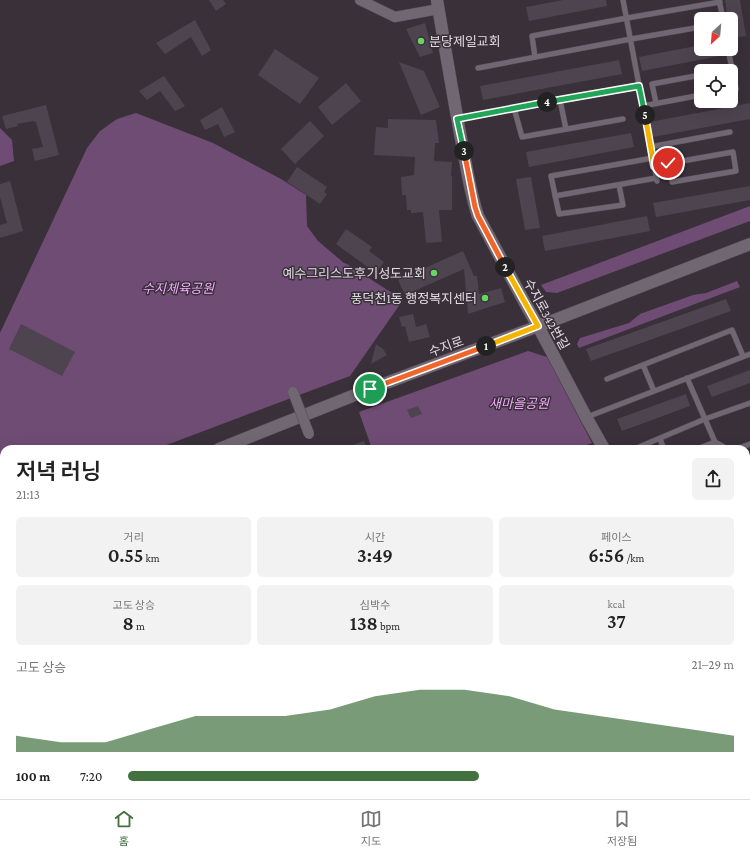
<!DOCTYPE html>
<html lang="ko">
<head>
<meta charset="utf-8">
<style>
  :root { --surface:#fff; --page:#f2f2f2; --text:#222; --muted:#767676; --line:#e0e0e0; --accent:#427240 }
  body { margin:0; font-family:"Crimson Pro","Noto Sans KR",serif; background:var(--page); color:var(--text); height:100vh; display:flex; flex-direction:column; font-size:15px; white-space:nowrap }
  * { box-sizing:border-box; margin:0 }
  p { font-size:13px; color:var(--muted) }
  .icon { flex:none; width:22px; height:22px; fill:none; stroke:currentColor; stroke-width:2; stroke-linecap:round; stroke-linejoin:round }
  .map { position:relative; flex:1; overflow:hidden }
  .side { position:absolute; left:0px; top:445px; width:750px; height:354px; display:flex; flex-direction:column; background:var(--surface); border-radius:12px 12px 0 0; box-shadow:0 4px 16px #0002 }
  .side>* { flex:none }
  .needle { width:26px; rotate:206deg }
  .buttons { position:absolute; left:694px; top:12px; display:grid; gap:8px }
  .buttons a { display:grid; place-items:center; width:44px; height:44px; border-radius:6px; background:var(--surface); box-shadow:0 4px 16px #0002; font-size:20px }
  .pin { position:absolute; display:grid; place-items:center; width:34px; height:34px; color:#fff; margin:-17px; border:2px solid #fff; border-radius:50%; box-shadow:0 1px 4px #0007 }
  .km { position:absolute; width:20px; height:20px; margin:-10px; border-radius:50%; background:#222; color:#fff; font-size:11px; line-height:20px; text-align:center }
  .round { display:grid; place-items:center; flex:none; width:42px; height:42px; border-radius:6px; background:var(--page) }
  .headline { display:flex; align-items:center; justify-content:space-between; height:68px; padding:0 16px }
  h1 { font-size:22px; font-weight:600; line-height:30px }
  .stats { display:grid; grid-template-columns:repeat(3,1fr); gap:6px; height:68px; padding:4px 16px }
  .stats div { display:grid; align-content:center; border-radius:6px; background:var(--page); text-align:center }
  .stats b { font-size:20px; font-weight:600 }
  .stats small { font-size:11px; font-weight:400 }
  .stats p { font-size:11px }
  .chart { height:112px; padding:8px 16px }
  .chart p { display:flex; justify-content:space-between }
  .chart svg { width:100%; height:72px; margin-top:4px; fill:var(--accent); opacity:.7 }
  ul { padding:0 16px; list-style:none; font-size:13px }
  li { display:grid; grid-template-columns:64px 48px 1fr; align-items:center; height:30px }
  li i { height:10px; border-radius:5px; background:var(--accent) }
  .menu { display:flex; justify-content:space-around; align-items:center; height:56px; border-top:1px solid var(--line); background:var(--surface); font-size:11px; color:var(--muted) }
  .menu a { display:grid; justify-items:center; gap:2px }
  .menu .current { color:var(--accent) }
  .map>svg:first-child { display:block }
</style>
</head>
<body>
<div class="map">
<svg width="750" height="799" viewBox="0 0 750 799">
  <rect width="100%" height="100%" fill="#39303a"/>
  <g fill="#6f4c73">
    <polygon points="136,113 213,143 281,179 306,195 307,226 318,241 344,263 347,264 403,300 350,376 156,449 4,449 4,486 0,484 0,333 87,148 100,131 117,119"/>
    <polygon points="0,128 12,140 14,161 0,166"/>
    <polygon points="750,206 750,221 557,293 546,292 541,285"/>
    <polygon points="737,281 740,287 579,348 577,344 580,338 629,323 640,314 693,295 706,293"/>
    <polygon points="528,351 547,357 592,443 576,449 372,449 359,412"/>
    <polygon points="746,739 750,742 750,784 746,780"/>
    <polygon points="573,795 657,795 655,799 580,799"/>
  </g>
  <g fill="#4e444f">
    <polygon points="209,0 223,0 226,4 216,11"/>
    <polygon points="563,0 606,0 607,6 529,21 526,7"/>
    <polygon points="725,0 740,0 746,36 732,38 731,19 728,19"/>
    <polygon points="195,20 211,50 202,56 191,37 165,54 156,43"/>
    <polygon points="425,23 433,53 420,57 406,29"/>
    <polygon points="701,45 701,49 719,49 720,56 642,71 639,57"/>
    <polygon points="275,49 319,78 300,104 258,75"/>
    <polygon points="619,60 622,74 483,100 480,86"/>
    <polygon points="399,62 424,71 440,107 421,115"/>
    <polygon points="164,76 185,106 175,111 160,91 147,100 139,91"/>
    <polygon points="346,83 361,101 332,125 318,107"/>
    <polygon points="750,103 750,119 653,137 650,122"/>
    <polygon points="46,105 59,155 35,161 32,149 43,147 36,122 34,122 33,121 17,124 18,126 6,129 2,116"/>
    <polygon points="222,107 235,132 224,137 218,124 205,130 200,120"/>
    <polygon points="388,119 436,120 439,143 435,143 434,161 452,162 451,176 452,176 452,210 439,210 442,242 426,243 423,212 411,213 411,210 407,210 406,195 402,195 401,177 414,175 415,157 374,155 376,127 388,128"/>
    <polygon points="310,121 324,136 295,164 281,149"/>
    <polygon points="631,133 634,147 529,167 526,152"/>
    <polygon points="297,167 327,187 324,192 327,194 320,204 287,182"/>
    <polygon points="531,177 540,228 525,230 516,179"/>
    <polygon points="10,181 23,231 0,238 0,225 7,223 0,197 0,184"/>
    <polygon points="750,186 750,200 656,217 653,203"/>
    <polygon points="647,216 650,231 545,251 542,236"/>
    <polygon points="346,229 372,247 369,251 384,262 376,273 336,244"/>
    <polygon points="463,251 474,276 477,276 479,294 501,288 505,302 468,314 464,269 405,295 398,280"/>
    <polygon points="726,299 731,311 591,361 586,349"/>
    <polygon points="413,314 416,327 426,324 430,337 409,342 405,326 402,327 399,317"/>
    <polygon points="21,324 75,352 62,376 9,349"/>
    <polygon points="376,344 383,349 387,355 371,364"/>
    <polygon points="750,370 750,383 712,397 707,386"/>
    <polygon points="686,394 690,406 622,431 617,419"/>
    <polygon points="418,406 422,414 411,418 407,410"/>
    <polygon points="364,441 367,449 344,449 344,448"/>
  </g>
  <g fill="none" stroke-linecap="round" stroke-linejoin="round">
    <g stroke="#564e57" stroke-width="6">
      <g id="lane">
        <polyline points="623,0 657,181"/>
        <polyline points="719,0 723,19"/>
        <polyline points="728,49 736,89 731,90"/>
        <polyline points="535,57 532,36 627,18 720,2"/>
        <polyline points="478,68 631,39 701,27"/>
        <polyline points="726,71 732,70"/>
        <polyline points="560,100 566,129"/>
        <polyline points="656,103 652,84 701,75"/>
        <polyline points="643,106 701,95"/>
        <polyline points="514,108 522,137 623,119"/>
        <polyline points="457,119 639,86"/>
        <polyline points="650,147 730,132"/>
        <polyline points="654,166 733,152 736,171 672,182 668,163"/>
        <polyline points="619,185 623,205 559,214 551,176 653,158"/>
        <polyline points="555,196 656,178"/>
        <polyline points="643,365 654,391"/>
        <polyline points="687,378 715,442 724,447 725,449"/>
        <polyline points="607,379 732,330 743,356"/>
        <polyline points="587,417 750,354"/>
        <polyline points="660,439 664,449"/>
        <polyline points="639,447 705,419 750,403"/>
        <polyline points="697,449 715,442"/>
        <polyline points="736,449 750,444"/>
        <polyline points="746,489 750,491"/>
        <polyline points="746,544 750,551"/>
        <polyline points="746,712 750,717"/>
        <polyline points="0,774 4,776"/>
        <polyline points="0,795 9,799"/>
        <polyline points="54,795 62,799"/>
        <polyline points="134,795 142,799"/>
        <polyline points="189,795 197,799"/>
        <polyline points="333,795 341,799"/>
        <polyline points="413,795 421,799"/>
        <polyline points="30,799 32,795"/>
        <polyline points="107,799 107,795"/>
        <polyline points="361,799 363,795"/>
        <polyline points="538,799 540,795"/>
        <polyline points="682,799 684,795"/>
      </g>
    </g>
    <g stroke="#564e57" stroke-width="11">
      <polyline id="street" points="360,0 395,17 439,9"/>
    </g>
    <g stroke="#564e57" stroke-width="13">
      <g id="secondary">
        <path d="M 437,0 C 445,48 453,96 462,144 C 467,168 470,193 478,216 L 526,305 L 538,326 L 586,417 L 604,449"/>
        <polyline points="219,449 370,389 557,319 750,244"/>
        <polyline points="0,502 4,504"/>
        <polyline points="746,514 750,513"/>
        <polyline points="0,604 4,595"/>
        <polyline points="745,795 747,799"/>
        <polyline points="504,799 508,795"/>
      </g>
    </g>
    <use href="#lane" stroke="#716773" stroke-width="5"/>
    <use href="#street" stroke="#716773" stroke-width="10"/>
    <use href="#secondary" stroke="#716773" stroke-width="12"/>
    <g stroke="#564e57" stroke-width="11" stroke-linecap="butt">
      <polyline id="street-bridge" points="293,392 309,434"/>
    </g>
    <use href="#street-bridge" stroke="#716773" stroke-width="10"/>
  </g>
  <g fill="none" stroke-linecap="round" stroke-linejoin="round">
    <g stroke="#fff" stroke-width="8">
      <polyline id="split-1" points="370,389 486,346"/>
    </g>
    <g stroke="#fff" stroke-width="8">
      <polyline id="split-2" points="486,346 538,326 505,267"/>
    </g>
    <g stroke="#fff" stroke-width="8">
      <polyline id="split-3" points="464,151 475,207 478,216 505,267"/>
    </g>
    <g stroke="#fff" stroke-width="8">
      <polyline id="split-4" points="464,151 457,119 547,102"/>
    </g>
    <g stroke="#fff" stroke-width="8">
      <polyline id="split-5" points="547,102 639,86 645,115"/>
    </g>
    <g stroke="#fff" stroke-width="8">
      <polyline id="split-6" points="645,115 654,166 668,163"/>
    </g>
    <use href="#split-1" stroke="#f0652b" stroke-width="5"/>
    <use href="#split-2" stroke="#f5b400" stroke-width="5"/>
    <use href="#split-3" stroke="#f0652b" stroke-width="5"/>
    <use href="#split-4" stroke="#22a559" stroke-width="5"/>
    <use href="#split-5" stroke="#22a559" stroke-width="5"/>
    <use href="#split-6" stroke="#f5b400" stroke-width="5"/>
  </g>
  <g fill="#68d465" stroke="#39303a" stroke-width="1.5">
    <circle cx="421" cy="41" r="4"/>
    <circle cx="434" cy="273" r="4"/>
    <circle cx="485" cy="298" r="4"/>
  </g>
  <g text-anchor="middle" stroke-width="3" stroke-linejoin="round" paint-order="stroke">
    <g font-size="13" fill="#e0dae1" stroke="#39303a" text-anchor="end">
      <text x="429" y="46" text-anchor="start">분당제일교회</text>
      <text x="426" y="278">예수그리스도후기성도교회</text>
      <text x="477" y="303">풍덕천1동 행정복지센터</text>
    </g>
    <g font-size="13" font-style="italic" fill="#f5aafe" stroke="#39303a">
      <text x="178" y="293">수지체육공원</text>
      <text x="519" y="408">새마을공원</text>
    </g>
    <g font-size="13" fill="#e0dae1" stroke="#39303a">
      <text transform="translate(547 314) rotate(61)" y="5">수지로342번길</text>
      <text transform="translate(446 346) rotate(-20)" y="5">수지로</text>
    </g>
  </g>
</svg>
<div class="buttons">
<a><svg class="needle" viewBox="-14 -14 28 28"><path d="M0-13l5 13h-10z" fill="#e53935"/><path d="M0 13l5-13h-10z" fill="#767676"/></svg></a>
<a><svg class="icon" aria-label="locate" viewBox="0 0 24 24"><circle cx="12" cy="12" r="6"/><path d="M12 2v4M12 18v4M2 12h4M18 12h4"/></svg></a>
</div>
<div class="pin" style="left:370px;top:389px;background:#1e9e55"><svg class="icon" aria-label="arrive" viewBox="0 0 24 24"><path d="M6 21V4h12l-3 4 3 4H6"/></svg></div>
<div class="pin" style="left:668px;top:163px;background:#d93025"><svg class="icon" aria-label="check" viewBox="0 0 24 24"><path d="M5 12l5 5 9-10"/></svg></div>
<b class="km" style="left:486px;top:346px">1</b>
<b class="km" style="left:505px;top:267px">2</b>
<b class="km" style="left:464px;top:151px">3</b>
<b class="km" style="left:547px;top:102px">4</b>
<b class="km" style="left:645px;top:115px">5</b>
<section class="side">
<div class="headline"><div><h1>저녁 러닝</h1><p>21:13</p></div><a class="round"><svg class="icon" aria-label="share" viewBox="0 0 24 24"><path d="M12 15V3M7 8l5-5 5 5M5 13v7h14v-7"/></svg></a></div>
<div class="stats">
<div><p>거리</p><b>0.55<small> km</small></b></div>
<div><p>시간</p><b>3:49</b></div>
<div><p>페이스</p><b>6:56<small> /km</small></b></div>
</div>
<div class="stats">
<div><p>고도 상승</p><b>8<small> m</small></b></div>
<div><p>심박수</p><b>138<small> bpm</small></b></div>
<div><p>kcal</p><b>37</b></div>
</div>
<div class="chart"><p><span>고도 상승</span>21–29 m</p>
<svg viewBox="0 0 160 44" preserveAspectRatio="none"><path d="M0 44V34L10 38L20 38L30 30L40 22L50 22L60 22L70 18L80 10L90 6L100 6L110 10L120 18L130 22L140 26L150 30L160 34V44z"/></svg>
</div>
<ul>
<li><b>100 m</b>7:20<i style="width:58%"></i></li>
</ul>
</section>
</div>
<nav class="menu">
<a class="current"><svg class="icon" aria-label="home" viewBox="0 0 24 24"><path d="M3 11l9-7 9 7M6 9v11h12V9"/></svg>홈</a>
<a><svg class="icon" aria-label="map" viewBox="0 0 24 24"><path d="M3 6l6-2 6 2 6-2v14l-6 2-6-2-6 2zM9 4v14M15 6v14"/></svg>지도</a>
<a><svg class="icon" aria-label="saved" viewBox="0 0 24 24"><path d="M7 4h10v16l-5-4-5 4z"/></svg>저장됨</a>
</nav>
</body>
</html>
